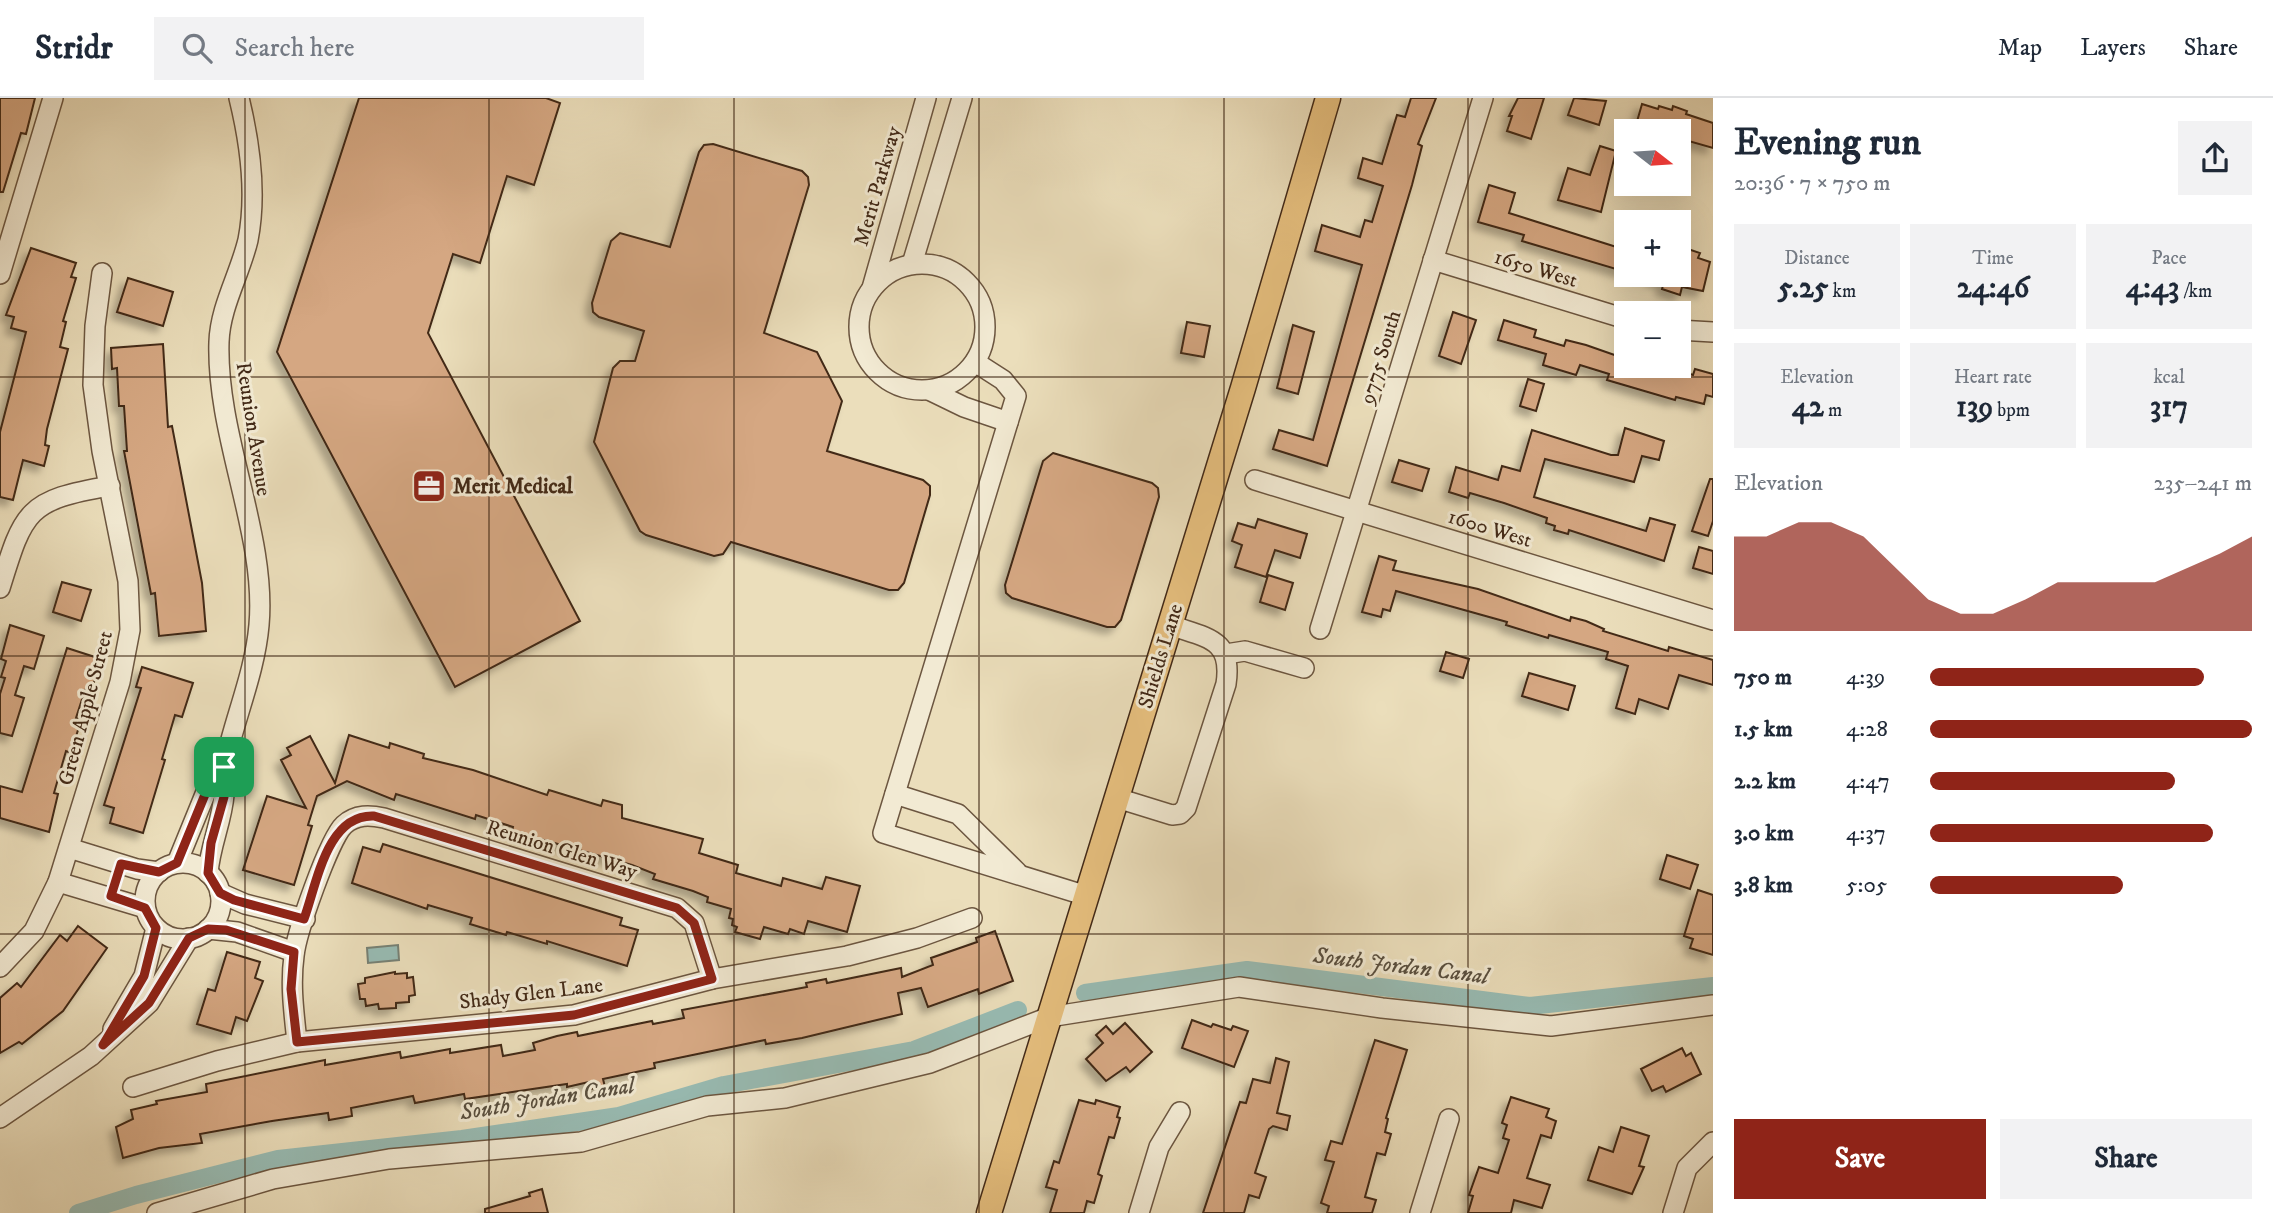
<!DOCTYPE html>
<html lang="en">
<head>
<meta charset="utf-8">
<style>
  :root { --surface:#fff; --page:#f2f2f3; --text:#1f2937; --muted:#747a83; --line:#e0e1e3; --accent:#8f2418 }
  body { margin:0; font-family:"IM FELL DW Pica",serif; background:var(--page); color:var(--text); height:100vh; display:flex; flex-direction:column; font-size:26px; white-space:nowrap }
  * { box-sizing:border-box; margin:0 }
  p { font-size:23px; color:var(--muted) }
  .icon { flex:none; width:38px; height:38px; fill:none; stroke:currentColor; stroke-width:2; stroke-linecap:round; stroke-linejoin:round }
  .map { position:relative; flex:1; overflow:hidden }
  .panel { display:flex; flex-direction:column; background:var(--surface); width:560px }
  .panel>* { flex:none }
  .needle { width:46px; rotate:107deg }
  .buttons { position:absolute; left:1614px; top:21px; display:grid; gap:14px }
  .buttons a { display:grid; place-items:center; width:77px; height:77px; border-radius:0px; background:var(--surface); box-shadow:0 7px 28px #0002; font-size:35px }
  .pin { position:absolute; display:grid; place-items:center; width:60px; height:60px; color:#fff; margin:-30px; border-radius:14px; box-shadow:0 4px 10px #0006 }
  .round { display:grid; place-items:center; flex:none; width:74px; height:74px; border-radius:0px; background:var(--page) }
  .headline { display:flex; align-items:center; justify-content:space-between; height:119px; padding:0 21px }
  h1 { font-size:38px; font-weight:700; line-height:52px }
  .stats { display:grid; grid-template-columns:repeat(3,1fr); gap:10px; height:119px; padding:7px 21px }
  .stats div { display:grid; align-content:center; border-radius:0px; background:var(--page); text-align:center }
  .stats b { font-size:30px; font-weight:700 }
  .stats small { font-size:19px; font-weight:400 }
  .stats p { font-size:19px }
  .chart { height:196px; padding:14px 21px }
  .chart p { display:flex; justify-content:space-between }
  .chart svg { width:100%; height:126px; margin-top:7px; fill:var(--accent); opacity:.7 }
  .primary-button { display:flex; gap:14px; margin-top:auto; padding:14px 21px }
  .primary-button a { flex:1; height:80px; border-radius:0px; background:var(--accent); color:#fff; font-size:28px; font-weight:700; line-height:80px; text-align:center }
  .primary-button a+a { background:var(--page); color:var(--text) }
  ul { padding:0 21px; list-style:none; font-size:23px }
  li { display:grid; grid-template-columns:112px 84px 1fr; align-items:center; height:52px }
  li i { height:18px; border-radius:9px; background:var(--accent) }
  header { display:flex; align-items:center; gap:42px; box-sizing:border-box; height:98px; padding:0 35px; background:var(--surface); border-bottom:2px solid var(--line) }
  header strong { font-size:33px }
  nav { display:flex; gap:38px; margin-inline-start:auto; font-size:24px }
  .search { width:490px; height:63px; background:var(--page); display:flex; align-items:center; gap:18px; box-sizing:border-box; padding:0 24px; border-radius:0px; color:var(--muted); font-size:26px }
  main { display:flex; flex:1; min-height:0 }
  .map>svg:first-child { display:block }
</style>
</head>
<body>
<header>
<strong>Stridr</strong>
<div class="search"><svg class="icon" aria-label="search" viewBox="0 0 24 24"><circle cx="10" cy="10" r="6"/><path d="M15 15l6 6"/></svg>Search here</div>
<nav><a>Map</a><a>Layers</a><a>Share</a></nav>
</header>
<main>
<div class="map">
<svg width="1713" height="1115" viewBox="0 0 1713 1115">
  <defs>
    <filter id="shadow"><feDropShadow dx="-6" dy="6" stdDeviation="3.5" flood-color="#0004"/></filter>
  </defs>
  <rect width="100%" height="100%" fill="#ebdebb"/>
  <filter id="stains"><feTurbulence type="fractalNoise" baseFrequency=".00286" numOctaves="4"/><feColorMatrix values="0 0 0 0 .2 0 0 0 0 .09 0 0 0 0 .02 0 0 0 .5 -.17"/></filter>
  <radialGradient id="worn" r=".72"><stop offset=".6" stop-color="#630" stop-opacity="0"/><stop offset="1" stop-color="#630" stop-opacity=".3"/></radialGradient>
  <polygon fill="#98bcb4" stroke="#768175" stroke-width="2" points="398,847 399,862 368,865 367,850"/>
  <g fill="none" stroke-linecap="round" stroke-linejoin="round">
    <g stroke="#98bcb4" stroke-width="18">
      <polyline points="1085,895 1247,872 1530,908 1713,888"/>
      <polyline points="78,1115 136,1097 278,1061 462,1041 619,1018 724,987 914,952 1018,912"/>
    </g>
  </g>
  <g fill="#d5a782" stroke="#422917" stroke-width="2" filter="url(#shadow)">
    <polygon points="0,0 35,0 26,36 21,35 3,94 0,94"/>
    <polygon points="359,0 546,0 560,5 534,87 507,78 480,165 453,156 428,235 580,523 455,589 277,254"/>
    <polygon points="1411,0 1436,0 1418,46 1422,48 1412,87 1327,368 1273,351 1279,332 1313,342 1362,167 1315,153 1322,127 1360,139 1365,122 1372,124 1383,88 1358,80 1363,60 1382,66 1397,17 1405,19"/>
    <polygon points="1518,0 1544,0 1531,41 1507,33 1512,18 1509,18"/>
    <polygon points="1574,0 1606,3 1599,27 1568,17"/>
    <polygon points="1642,6 1658,11 1659,8 1672,12 1673,8 1687,13 1686,16 1713,25 1713,50 1678,40 1678,33 1656,33 1636,27"/>
    <polygon points="713,46 802,73 808,79 809,87 764,235 817,254 842,303 827,353 923,382 930,388 930,397 904,485 898,492 889,492 731,444 723,456 714,458 646,437 640,433 594,344 613,270 620,263 635,263 644,233 599,219 593,214 592,205 611,143 620,135 670,149 699,54 704,47"/>
    <polygon points="1600,48 1616,53 1601,114 1558,102 1568,70 1590,77"/>
    <polygon points="1489,87 1515,95 1509,115 1626,152 1626,174 1522,143 1524,137 1478,124"/>
    <polygon points="1682,149 1700,155 1698,160 1710,164 1703,193 1682,189 1680,197 1662,191 1664,184 1651,180 1652,177 1678,177"/>
    <polygon points="31,150 76,165 71,179 76,180 63,223 66,224 60,249 68,251 47,331 45,347 49,348 44,368 23,362 13,402 0,399 0,334 26,234 11,230 14,219 6,217"/>
    <polygon points="128,180 173,194 163,228 117,214"/>
    <polygon points="1453,214 1476,222 1461,266 1439,258"/>
    <polygon points="1504,222 1536,232 1534,239 1564,248 1566,242 1586,247 1626,261 1626,268 1663,278 1666,268 1693,277 1695,271 1713,276 1713,299 1706,297 1704,306 1676,299 1675,302 1607,282 1609,276 1580,267 1576,277 1543,267 1546,256 1498,242"/>
    <polygon points="1187,224 1210,228 1204,259 1181,255"/>
    <polygon points="1293,227 1314,234 1298,296 1277,290"/>
    <polygon points="163,246 168,329 172,328 202,485 206,533 159,538 155,495 151,496 124,353 127,353 124,308 119,308 117,270 112,271 111,250"/>
    <polygon points="1528,281 1544,286 1536,313 1520,308"/>
    <polygon points="1625,330 1664,343 1659,362 1642,358 1634,384 1545,361 1534,399 1646,433 1650,420 1675,427 1664,463 1569,432 1568,436 1554,432 1555,428 1546,425 1547,420 1504,405 1470,395 1468,400 1449,394 1456,369 1498,382 1502,368 1520,373 1532,332 1611,357 1618,357"/>
    <polygon points="1053,355 1152,385 1158,390 1159,399 1121,522 1115,529 1107,529 1012,500 1006,495 1005,487 1043,363"/>
    <polygon points="1399,362 1429,371 1422,393 1392,384"/>
    <polygon points="1710,381 1713,381 1713,423 1708,438 1692,433"/>
    <polygon points="1258,421 1307,436 1300,460 1275,452 1266,479 1235,469 1242,447 1232,443 1238,425 1255,430"/>
    <polygon points="1699,449 1713,453 1713,476 1693,470"/>
    <polygon points="1379,458 1396,463 1393,472 1478,491 1570,523 1571,519 1586,523 1604,531 1603,533 1668,553 1669,549 1713,562 1713,587 1679,577 1668,611 1639,601 1635,616 1616,610 1628,568 1606,561 1608,554 1549,537 1548,540 1506,527 1507,524 1396,493 1390,513 1383,511 1381,519 1362,514"/>
    <polygon points="1268,477 1293,485 1285,512 1260,504"/>
    <polygon points="62,484 91,492 81,523 53,514"/>
    <polygon points="10,527 44,538 34,571 24,568 15,597 24,600 12,638 0,635 0,596 5,580 1,579 6,563 1,561"/>
    <polygon points="67,550 101,561 91,594 85,592 76,620 81,622 71,655 66,653 54,695 58,696 49,734 0,720 0,688 22,694"/>
    <polygon points="1446,554 1469,561 1463,580 1440,573"/>
    <polygon points="142,569 193,585 182,619 175,617 162,661 165,662 143,735 110,725 114,710 104,707 141,590 136,589"/>
    <polygon points="1529,575 1575,588 1568,612 1522,598"/>
    <polygon points="349,637 389,650 390,645 424,656 423,660 473,672 547,697 549,692 601,708 603,702 622,707 622,720 703,741 699,755 738,767 736,775 781,788 783,780 822,791 826,779 860,788 847,834 808,823 804,836 790,831 788,836 764,829 760,841 735,834 737,829 732,827 733,821 729,820 731,811 707,804 708,799 693,793 653,781 655,776 632,767 512,733 513,729 476,717 475,721 396,696 394,702 347,683 317,698 308,727 312,728 294,787 243,772 267,698 306,710 281,662 291,657 287,650 310,638 335,685"/>
    <polygon points="383,746 622,820 620,827 638,832 627,868 547,843 547,846 507,834 506,837 470,826 472,820 428,807 427,811 352,785 363,749 380,754"/>
    <polygon points="1667,757 1698,767 1690,791 1660,781"/>
    <polygon points="1698,792 1713,797 1713,857 1690,850 1693,841 1684,838"/>
    <polygon points="78,828 107,850 63,913 22,946 19,944 0,955 0,900 17,885 21,889 60,837 67,843"/>
    <polygon points="995,833 1013,883 979,896 978,891 928,909 921,890 898,895 902,916 802,940 766,946 765,942 654,965 655,970 603,981 605,989 591,991 589,984 567,989 567,986 465,1001 464,996 415,1005 413,998 351,1010 352,1018 329,1022 328,1015 272,1023 200,1036 202,1045 159,1050 123,1060 116,1029 133,1021 131,1012 157,1006 156,1003 207,994 206,986 325,962 325,967 400,954 401,960 450,951 450,955 501,947 503,958 535,952 533,945 557,938 577,934 578,938 652,923 653,926 684,920 682,912 807,889 806,885 826,881 827,885 901,870 902,879 933,867 931,860 977,844 976,840"/>
    <polygon points="227,854 260,864 255,880 263,883 247,923 236,919 231,936 197,926 208,891 215,893"/>
    <polygon points="395,874 395,876 407,875 407,880 413,879 415,897 409,898 409,904 396,905 396,910 379,911 378,906 366,908 365,901 360,901 358,886 365,885 365,880"/>
    <polygon points="1192,922 1211,929 1213,926 1231,932 1233,928 1248,933 1234,969 1182,950"/>
    <polygon points="1125,925 1152,954 1130,974 1126,969 1106,983 1086,961 1103,945 1096,937 1106,928 1113,936"/>
    <polygon points="1375,942 1407,952 1386,1020 1388,1021 1385,1034 1391,1036 1385,1057 1377,1055 1365,1099 1376,1102 1372,1115 1327,1115 1329,1108 1321,1105 1334,1064 1325,1062 1331,1043 1342,1046"/>
    <polygon points="1682,950 1686,958 1691,955 1701,976 1666,994 1663,988 1652,993 1641,971"/>
    <polygon points="1276,960 1289,964 1277,1015 1290,1018 1287,1032 1273,1028 1269,1031 1255,1075 1266,1079 1259,1100 1249,1097 1244,1115 1203,1115 1240,1004 1246,1005 1253,981 1270,985"/>
    <polygon points="1511,999 1549,1011 1546,1019 1556,1023 1551,1040 1541,1037 1527,1080 1550,1087 1542,1110 1514,1102 1511,1115 1468,1115 1473,1098 1469,1097 1479,1069 1498,1075 1509,1042 1503,1040 1507,1027 1502,1025"/>
    <polygon points="1079,1002 1095,1006 1096,1002 1120,1009 1117,1019 1120,1020 1114,1040 1109,1039 1098,1076 1102,1078 1094,1105 1087,1103 1084,1115 1050,1115 1057,1092 1046,1089 1054,1063 1059,1065"/>
    <polygon points="1621,1029 1649,1038 1639,1068 1644,1069 1632,1096 1588,1082 1599,1049 1613,1054"/>
    <polygon points="542,1091 548,1115 485,1115 485,1111 530,1098 529,1095"/>
  </g>
  <g fill="none" stroke-linecap="round" stroke-linejoin="round">
    <g stroke="#6c5640" stroke-width="22">
      <g id="minor">
        <polyline points="1433,162 1626,221"/>
        <polyline points="912,166 962,0"/>
        <circle cx="922" cy="229" r="63"/>
        <polyline points="0,176 53,0"/>
        <polyline points="872,190 926,0"/>
        <polyline points="1678,232 1713,234"/>
        <polyline points="975,264 1003,282 1016,298 883,735 1087,798"/>
        <polyline points="929,292 964,309 1008,324"/>
        <polyline points="1255,382 1713,522"/>
        <path d="M 0,490 C 24,412 27,402 110,388"/>
        <polyline points="1320,531 1483,0"/>
        <polyline points="1226,556 1245,553 1304,570"/>
        <polyline points="895,696 958,716 1017,774"/>
        <path d="M 1117,700 L 1172,717 L 1180,716 L 1186,710 L 1226,586 C 1233,540 1206,540 1170,527"/>
        <polyline points="69,750 137,771 159,774"/>
        <polyline points="177,765 206,694 224,669"/>
        <circle cx="183" cy="803" r="38"/>
        <path d="M 208,775 C 210,748 222,723 224,697 C 225,687 222,676 225,665 C 235,619 255,574 259,527 C 267,437 216,338 219,244 C 220,209 240,176 248,142 C 257,96 250,45 239,0"/>
        <polyline points="58,784 145,810"/>
        <polyline points="220,795 245,806 305,821"/>
        <polyline points="208,831 237,834 294,854"/>
        <polyline points="0,869 34,833 58,784 120,584 130,532 128,483 102,353 93,287 95,228 102,175"/>
        <polyline points="113,931 144,878 156,830"/>
        <path d="M 297,944 C 294,915 290,887 294,858 C 296,836 329,741 344,727 C 356,716 370,717 384,720 L 677,810 L 694,825 L 712,881"/>
        <polyline points="133,989 217,963 297,944 574,917 712,881 847,858 917,840 972,820"/>
        <polyline points="0,1020 91,958 149,905 189,840"/>
        <polyline points="157,1115 273,1081 389,1061 581,1044 707,1008 785,1000 930,965 1049,919 1239,889 1382,910 1551,928 1713,907"/>
        <polyline points="1139,1115 1159,1049 1180,1014"/>
        <polyline points="1420,1115 1449,1021"/>
        <polyline points="1673,1115 1687,1070 1713,1044"/>
      </g>
    </g>
    <g stroke="#422917" stroke-width="27">
      <polyline id="major" points="989,1115 1243,290 1328,0"/>
    </g>
    <use href="#minor" stroke="#f2ead3" stroke-width="19"/>
    <use href="#major" stroke="#e6bf7e" stroke-width="24"/>
  </g>
  <g fill="none" stroke-linecap="round" stroke-linejoin="round">
    <g stroke="#fff" stroke-width="14">
      <path id="route" d="M 224,669 L 224,699 L 211,745 L 208,775 L 220,795 L 234,802 L 304,821 C 317,785 327,716 374,718 L 677,810 L 694,825 L 712,881 L 574,917 L 297,944 L 291,891 L 294,854 L 226,832 L 208,831 L 189,840 L 149,905 L 103,947 L 144,878 L 156,830 L 145,810 L 111,798 L 121,766 L 159,774 L 177,765 L 206,694 Z"/>
    </g>
    <use href="#route" stroke="#8f2418" stroke-width="9"/>
  </g>
  <path fill="none" stroke="#422917" stroke-width="2" stroke-opacity="0.55" d="M 245,0 L 245,1115M 489,0 L 489,1115M 734,0 L 734,1115M 979,0 L 979,1115M 1224,0 L 1224,1115M 1468,0 L 1468,1115M 0,279 L 1713,279M 0,558 L 1713,558M 0,836 L 1713,836"/>
  <defs>
    <g id="office-square" transform="scale(1.75)"><rect x="-9" y="-9" width="18" height="18" rx="4" fill="#8f2418" stroke="#f2ead3"/><path d="M-6-3h4V-5.5h4V-3h4V5H-6ZM-1-4.5V-3h2v-1.5ZM-6 0V1H6V0Z" fill="#fff"/></g>
  </defs>
  <g fill-rule="evenodd">
    <use href="#office-square" x="429" y="388"/>
  </g>
  <g text-anchor="middle" stroke-width="6" stroke-linejoin="round" paint-order="stroke">
    <g font-size="21" fill="#422917" stroke="#f2ead3">
      <text transform="translate(877 88) rotate(-74)" y="7">Merit Parkway</text>
      <text transform="translate(1536 170) rotate(17)" y="7">1650 West</text>
      <text transform="translate(1380 259) rotate(-73)" y="7">9775 South</text>
      <text transform="translate(254 331) rotate(81)" y="7">Reunion Avenue</text>
      <text transform="translate(1490 430) rotate(17)" y="7">1600 West</text>
      <text transform="translate(1160 558) rotate(-73)" y="7">Shields Lane</text>
      <text transform="translate(85 610) rotate(-75)" y="7">Green Apple Street</text>
      <text transform="translate(562 751) rotate(17)" y="7">Reunion Glen Way</text>
      <text transform="translate(531 895) rotate(-7)" y="7">Shady Glen Lane</text>
    </g>
    <g font-size="21" font-weight="bold" fill="#422917" stroke="#f2ead3" text-anchor="start">
      <text x="453" y="395">Merit Medical</text>
    </g>
    <g font-size="23" font-style="italic" fill="#584e3e" stroke="#f2ead3">
      <text transform="translate(1401 867) rotate(7)" y="8">South Jordan Canal</text>
      <text transform="translate(547 1000) rotate(-9)" y="8">South Jordan Canal</text>
    </g>
  </g>
  <rect width="100%" height="100%" filter="url(#stains)"/>
  <rect width="100%" height="100%" fill="url(#worn)"/>
</svg>
<div class="buttons">
<a><svg class="needle" viewBox="-14 -14 28 28"><path d="M0-13l5 13h-10z" fill="#e53935"/><path d="M0 13l5-13h-10z" fill="#747a83"/></svg></a>
<a>+</a>
<a>−</a>
</div>
<div class="pin" style="left:224px;top:669px;background:#1e9e55"><svg class="icon" aria-label="arrive" viewBox="0 0 24 24"><path d="M6 21V4h12l-3 4 3 4H6"/></svg></div>
</div>
<section class="panel">
<div class="headline"><div><h1>Evening run</h1><p>20:36 · 7 × 750 m</p></div><a class="round"><svg class="icon" aria-label="share" viewBox="0 0 24 24"><path d="M12 15V3M7 8l5-5 5 5M5 13v7h14v-7"/></svg></a></div>
<div class="stats">
<div><p>Distance</p><b>5.25<small> km</small></b></div>
<div><p>Time</p><b>24:46</b></div>
<div><p>Pace</p><b>4:43<small> /km</small></b></div>
</div>
<div class="stats">
<div><p>Elevation</p><b>42<small> m</small></b></div>
<div><p>Heart rate</p><b>139<small> bpm</small></b></div>
<div><p>kcal</p><b>317</b></div>
</div>
<div class="chart"><p><span>Elevation</span>235–241 m</p>
<svg viewBox="0 0 160 44" preserveAspectRatio="none"><path d="M0 44V11L10 11L20 6L30 6L40 11L50 22L60 33L70 38L80 38L90 33L100 27L110 27L120 27L130 27L140 22L150 17L160 11V44z"/></svg>
</div>
<ul>
<li><b>750 m</b>4:39<i style="width:85%"></i></li>
<li><b>1.5 km</b>4:28<i style="width:100%"></i></li>
<li><b>2.2 km</b>4:47<i style="width:76%"></i></li>
<li><b>3.0 km</b>4:37<i style="width:88%"></i></li>
<li><b>3.8 km</b>5:05<i style="width:60%"></i></li>
</ul>
<div class="primary-button"><a>Save</a><a>Share</a></div>
</section>
</main>
</body>
</html>
